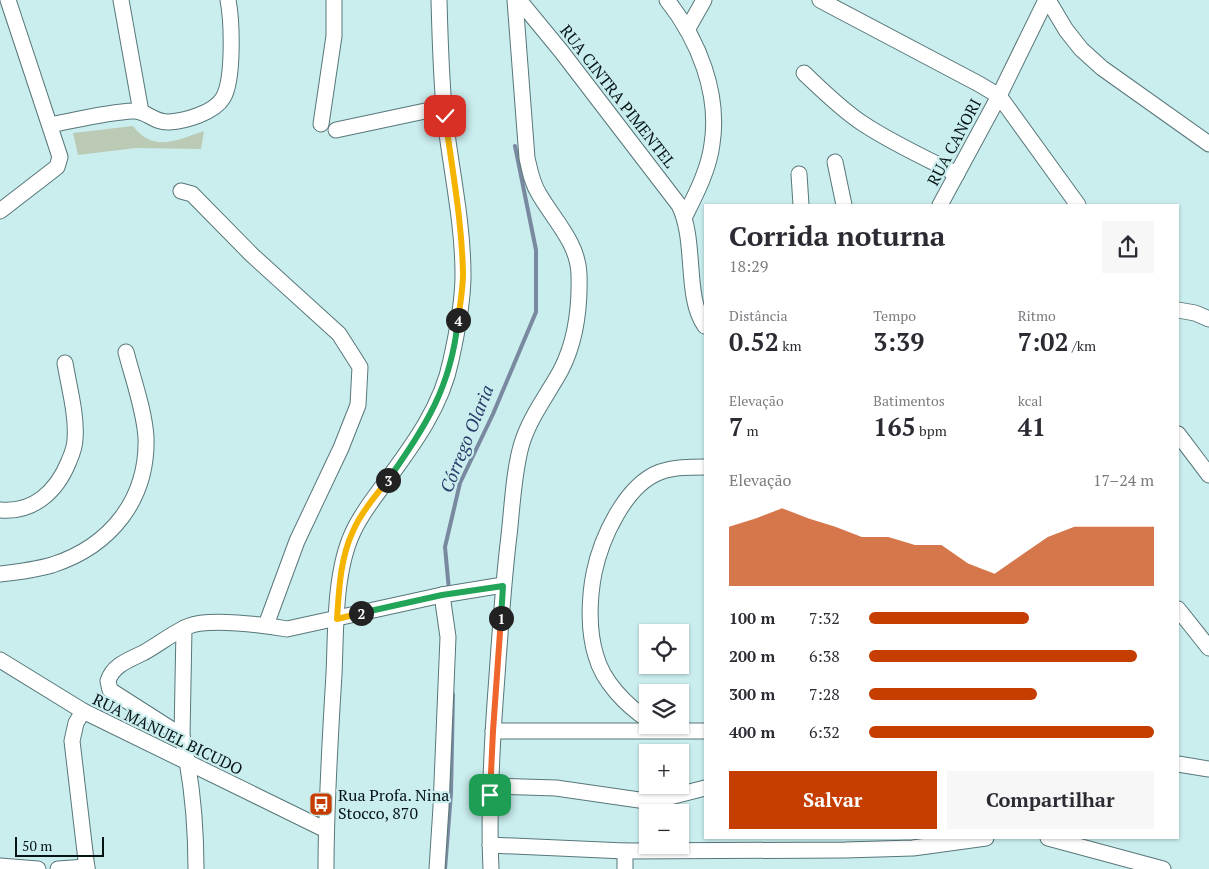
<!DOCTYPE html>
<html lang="pt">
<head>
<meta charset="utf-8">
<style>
  :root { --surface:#fff; --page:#f7f7f7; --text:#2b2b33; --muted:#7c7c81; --accent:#c53e00 }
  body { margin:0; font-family:"PT Serif",serif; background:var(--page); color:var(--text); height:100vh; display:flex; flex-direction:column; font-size:19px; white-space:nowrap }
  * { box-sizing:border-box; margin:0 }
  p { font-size:16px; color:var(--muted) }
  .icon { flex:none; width:28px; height:28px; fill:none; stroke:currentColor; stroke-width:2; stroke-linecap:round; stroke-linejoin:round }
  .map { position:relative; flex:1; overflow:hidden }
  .sheet { position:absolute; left:704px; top:204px; width:475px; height:635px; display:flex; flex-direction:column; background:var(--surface); border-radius:0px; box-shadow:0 1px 4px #0004 }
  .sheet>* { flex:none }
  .tools { position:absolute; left:639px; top:624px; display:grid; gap:10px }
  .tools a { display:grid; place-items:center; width:50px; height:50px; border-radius:0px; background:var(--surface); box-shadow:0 1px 4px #0004; font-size:25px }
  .scale { position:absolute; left:15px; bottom:12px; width:89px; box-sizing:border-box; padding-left:5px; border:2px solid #061313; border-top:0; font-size:14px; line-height:18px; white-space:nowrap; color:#061313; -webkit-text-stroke:4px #caedee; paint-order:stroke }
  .pin { position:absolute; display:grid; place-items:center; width:42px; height:42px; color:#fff; margin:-21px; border-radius:10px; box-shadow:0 2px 8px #0006 }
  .km { position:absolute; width:25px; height:25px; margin:-12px; border-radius:50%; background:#222; color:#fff; font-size:14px; line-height:25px; text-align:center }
  .round { display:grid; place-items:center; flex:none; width:52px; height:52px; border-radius:0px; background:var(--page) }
  .summary { display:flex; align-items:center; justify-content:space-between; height:85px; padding:0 25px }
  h1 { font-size:28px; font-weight:600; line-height:38px }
  .metrics { display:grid; grid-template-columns:repeat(3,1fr); gap:8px; height:85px; padding:5px 25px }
  .metrics div { display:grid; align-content:center }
  .metrics b { font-size:25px; font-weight:600 }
  .metrics small { font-size:14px; font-weight:400 }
  .metrics p { font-size:14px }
  .chart { height:140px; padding:10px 25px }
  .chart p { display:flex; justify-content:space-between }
  .chart svg { width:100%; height:90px; margin-top:5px; fill:var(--accent); opacity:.7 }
  .cta { display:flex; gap:10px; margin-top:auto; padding:10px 25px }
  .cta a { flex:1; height:58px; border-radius:0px; background:var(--accent); color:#fff; font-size:20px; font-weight:600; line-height:58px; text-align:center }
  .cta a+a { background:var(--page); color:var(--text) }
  ul { padding:0 25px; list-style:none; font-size:16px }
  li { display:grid; grid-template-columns:80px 60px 1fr; align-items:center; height:38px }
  li i { height:12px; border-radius:6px; background:var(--accent) }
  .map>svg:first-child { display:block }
</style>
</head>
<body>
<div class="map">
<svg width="1209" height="869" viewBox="0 0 1209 869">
  <rect width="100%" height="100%" fill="#caedee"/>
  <path fill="#bbcab4" d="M 133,126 C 153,153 177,140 204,131 L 201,149 L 136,148 L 78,155 L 73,133 Z"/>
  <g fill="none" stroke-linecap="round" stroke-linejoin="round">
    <g stroke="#7989a0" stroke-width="4">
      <polyline points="449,590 445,547 460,483 493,414 536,312 536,250 515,146"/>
      <polyline points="445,869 451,793 453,694"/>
    </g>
    <g stroke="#587779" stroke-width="17">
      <g id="minor">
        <polyline points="121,0 141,112"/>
        <path d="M 519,0 L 561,51 L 679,205 C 697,241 684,297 705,326"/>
        <path d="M 667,0 C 698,39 720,93 712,144 C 709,169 696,194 685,216"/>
        <polyline points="820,0 979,84 999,96 1005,104 1078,205"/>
        <polyline points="1048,0 1066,30 1081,49 1102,68 1209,144"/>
        <polyline points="687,30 704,0"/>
        <path d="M 804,73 C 823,91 841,109 862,123 C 892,143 925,158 957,174"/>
        <polyline points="321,124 334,36 334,0"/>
        <path d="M 50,125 C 76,120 108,112 133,111 C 146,110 154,123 169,122 C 185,121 214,113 223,98 C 234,80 232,21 228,0"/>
        <polyline points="336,130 444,107"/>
        <polyline points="835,162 844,205"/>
        <polyline points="799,174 801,205"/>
        <polyline points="181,191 192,194 252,255 339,334 360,367 358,405 341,448 297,541 266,625"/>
        <polyline points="940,205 999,96 1046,0"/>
        <polyline points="0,211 57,167 60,157 8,0"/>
        <polyline points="1178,310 1195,313 1209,319"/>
        <polyline points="1178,434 1209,475"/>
        <path d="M 0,510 C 34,513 57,491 69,461 C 72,454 75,446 75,439 C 77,416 69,387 65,363"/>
        <path d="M 0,574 C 18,572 35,570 52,565 C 111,546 148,499 146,437 C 144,409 133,379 126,352"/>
        <polyline points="1178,609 1209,648"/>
        <polyline points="0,660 83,711 326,830"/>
        <polyline points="83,711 76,723 72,741 87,869"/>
        <path d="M 648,720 C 626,705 603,682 596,656 C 588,631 589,599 594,573 C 601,539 625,485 660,472 C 674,467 690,467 705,467"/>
        <polyline points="493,731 705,731"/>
        <polyline points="182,736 184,628"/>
        <polyline points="1178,764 1209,769"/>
        <polyline points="490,786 556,788 646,801 662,799 705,788"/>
        <polyline points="1048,838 1163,869"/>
        <polyline points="490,845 625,851 845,850 913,848 986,838"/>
        <polyline points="0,866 38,869"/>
        <polyline points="58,869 87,867"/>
        <path d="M 196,869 C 196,824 192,780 182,736 L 110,690 L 108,681 C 113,665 129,660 143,653 C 158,645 172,633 189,626 C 209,618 265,625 287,629 L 442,595 L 503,585"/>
        <path d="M 326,869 C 326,804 330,739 334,674 C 336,631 334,572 353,532 C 361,514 374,498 385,483 C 413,445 442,406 451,360 C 457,333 463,303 463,275 C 463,222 451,170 445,118 C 441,79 440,39 439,0"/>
        <polyline points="437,869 441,807 448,637 442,595"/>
        <path d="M 491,869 C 488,805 492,740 497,676 C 500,632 503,588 508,544 C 512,514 513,472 522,443 C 530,417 548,394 561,370 C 576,341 580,306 579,274 C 578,243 554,220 539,194 C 532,183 530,171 527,158 L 515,0"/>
        <polyline points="625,869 625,851"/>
      </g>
    </g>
    <use href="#minor" stroke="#fff" stroke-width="15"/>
  </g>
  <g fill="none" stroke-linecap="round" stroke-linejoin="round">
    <g stroke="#fff" stroke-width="10">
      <polyline id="split-1" points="490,795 493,731 501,618"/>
    </g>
    <g stroke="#fff" stroke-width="10">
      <polyline id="split-2" points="361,613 442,595 503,586 501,618"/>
    </g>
    <g stroke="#fff" stroke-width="10">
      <path id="split-3" d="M 361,613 L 337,619 C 339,590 340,559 353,531 C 361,513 375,496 388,480"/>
    </g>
    <g stroke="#fff" stroke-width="10">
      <path id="split-4" d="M 388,480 C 426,425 451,388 458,320"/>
    </g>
    <g stroke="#fff" stroke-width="10">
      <path id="split-5" d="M 445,116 C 452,169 462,221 463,274 C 463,289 460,305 458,320"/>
    </g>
    <use href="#split-1" stroke="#f0652b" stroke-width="6"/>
    <use href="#split-2" stroke="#22a559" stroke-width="6"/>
    <use href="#split-3" stroke="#f5b400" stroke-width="6"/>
    <use href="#split-4" stroke="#22a559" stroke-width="6"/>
    <use href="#split-5" stroke="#f5b400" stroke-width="6"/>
  </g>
  <defs>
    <g id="bus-square" transform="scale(1.25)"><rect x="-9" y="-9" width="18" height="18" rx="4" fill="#c53e00" stroke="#caedee"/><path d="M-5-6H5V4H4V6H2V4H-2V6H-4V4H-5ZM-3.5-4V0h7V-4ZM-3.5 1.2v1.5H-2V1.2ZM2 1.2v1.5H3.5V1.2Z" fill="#fff"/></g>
  </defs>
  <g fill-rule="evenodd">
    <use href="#bus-square" x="321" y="804"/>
  </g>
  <g text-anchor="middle" stroke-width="4.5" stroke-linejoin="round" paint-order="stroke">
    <g font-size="16" fill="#061313" stroke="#caedee">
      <text transform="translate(618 96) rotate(52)" y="6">RUA CINTRA PIMENTEL</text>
      <text transform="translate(954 142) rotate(-62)" y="6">RUA CANORI</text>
      <text transform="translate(168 734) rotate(26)" y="6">RUA MANUEL BICUDO</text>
    </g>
    <g font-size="16" fill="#061313" stroke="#caedee" text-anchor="start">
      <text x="338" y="801">Rua Profa. Nina<tspan x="338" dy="18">Stocco, 870</tspan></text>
    </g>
    <g font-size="18" font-style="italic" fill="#2a3e6b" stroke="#caedee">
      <text transform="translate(467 439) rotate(-68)" y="6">Córrego Olaria</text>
    </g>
  </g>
</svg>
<div class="tools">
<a><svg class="icon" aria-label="locate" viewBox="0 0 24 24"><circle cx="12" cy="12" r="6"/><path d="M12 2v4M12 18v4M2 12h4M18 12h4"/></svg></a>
<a><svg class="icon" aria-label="layers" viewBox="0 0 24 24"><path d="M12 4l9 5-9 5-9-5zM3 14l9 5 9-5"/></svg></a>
<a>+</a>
<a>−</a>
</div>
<div class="scale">50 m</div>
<div class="pin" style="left:490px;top:795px;background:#1e9e55"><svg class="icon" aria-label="arrive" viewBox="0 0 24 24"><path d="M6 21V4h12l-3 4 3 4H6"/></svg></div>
<div class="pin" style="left:445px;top:116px;background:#d93025"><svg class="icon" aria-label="check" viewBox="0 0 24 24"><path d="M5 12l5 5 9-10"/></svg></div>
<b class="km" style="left:501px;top:618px">1</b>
<b class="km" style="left:361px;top:613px">2</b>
<b class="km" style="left:388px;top:480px">3</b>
<b class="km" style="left:458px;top:320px">4</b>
<section class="sheet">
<div class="summary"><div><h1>Corrida noturna</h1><p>18:29</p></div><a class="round"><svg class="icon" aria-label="share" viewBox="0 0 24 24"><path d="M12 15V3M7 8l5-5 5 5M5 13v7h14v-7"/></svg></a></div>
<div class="metrics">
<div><p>Distância</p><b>0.52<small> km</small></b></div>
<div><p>Tempo</p><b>3:39</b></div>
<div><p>Ritmo</p><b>7:02<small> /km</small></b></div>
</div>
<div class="metrics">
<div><p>Elevação</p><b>7<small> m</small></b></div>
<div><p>Batimentos</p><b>165<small> bpm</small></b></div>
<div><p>kcal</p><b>41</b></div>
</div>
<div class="chart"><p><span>Elevação</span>17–24 m</p>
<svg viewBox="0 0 160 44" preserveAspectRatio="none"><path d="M0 44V15L10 11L20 6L30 11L40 15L50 20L60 20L70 24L80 24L90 33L100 38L110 29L120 20L130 15L140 15L150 15L160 15V44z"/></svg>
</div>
<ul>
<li><b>100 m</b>7:32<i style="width:56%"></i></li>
<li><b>200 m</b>6:38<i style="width:94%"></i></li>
<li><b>300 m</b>7:28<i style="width:59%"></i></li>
<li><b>400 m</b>6:32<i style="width:100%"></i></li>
</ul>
<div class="cta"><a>Salvar</a><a>Compartilhar</a></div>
</section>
</div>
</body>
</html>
